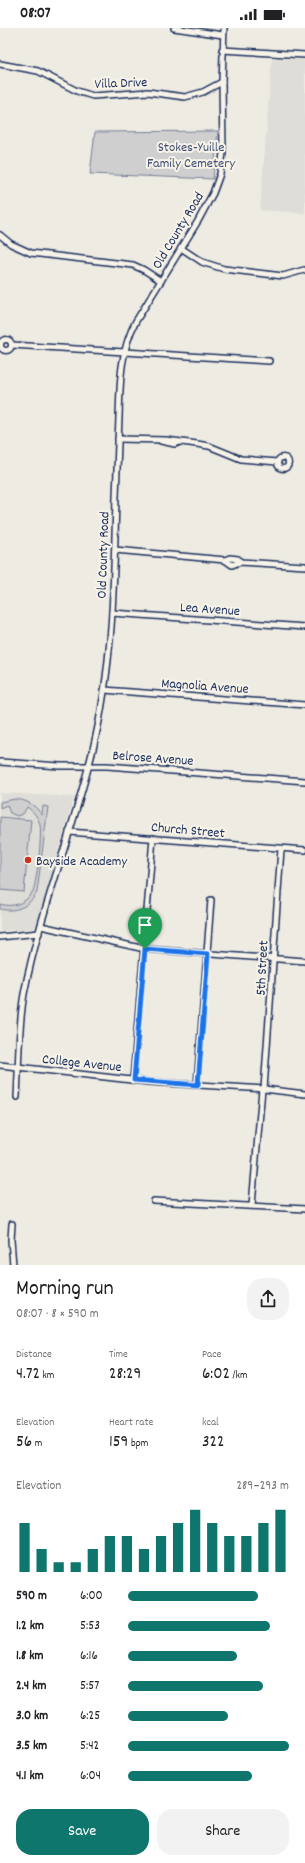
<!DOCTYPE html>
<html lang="en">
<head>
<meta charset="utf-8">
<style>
  :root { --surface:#fff; --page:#f2f2f2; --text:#202124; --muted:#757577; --accent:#0f766e }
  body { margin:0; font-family:Dekko,sans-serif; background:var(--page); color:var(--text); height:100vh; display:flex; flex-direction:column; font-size:15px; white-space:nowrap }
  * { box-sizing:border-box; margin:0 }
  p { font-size:13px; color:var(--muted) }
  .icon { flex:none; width:22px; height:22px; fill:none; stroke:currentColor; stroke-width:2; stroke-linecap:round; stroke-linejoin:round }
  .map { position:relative; height:1237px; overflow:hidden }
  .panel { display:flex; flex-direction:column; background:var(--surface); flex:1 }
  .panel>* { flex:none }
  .pin { position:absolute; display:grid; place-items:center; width:34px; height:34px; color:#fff; margin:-41px -17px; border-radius:50% 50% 50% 0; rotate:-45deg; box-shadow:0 0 4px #0007 }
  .pin .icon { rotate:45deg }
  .round { display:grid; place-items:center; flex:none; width:42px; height:42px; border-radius:16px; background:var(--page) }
  .head { display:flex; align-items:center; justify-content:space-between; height:68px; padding:0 16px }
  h1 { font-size:22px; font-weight:600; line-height:30px }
  .figures { display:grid; grid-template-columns:repeat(3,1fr); gap:6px; height:68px; padding:4px 16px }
  .figures div { display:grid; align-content:center }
  .figures b { font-size:17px; font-weight:600 }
  .figures small { font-size:11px; font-weight:400 }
  .figures p { font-size:11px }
  .chart { height:112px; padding:8px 16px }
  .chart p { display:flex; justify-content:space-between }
  .chart svg { width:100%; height:72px; margin-top:4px; stroke:var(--accent); stroke-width:6 }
  .action { display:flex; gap:8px; margin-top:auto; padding:8px 16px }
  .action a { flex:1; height:46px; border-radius:16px; background:var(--accent); color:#fff; font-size:16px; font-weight:600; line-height:46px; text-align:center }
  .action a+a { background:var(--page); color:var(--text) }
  ul { padding:0 16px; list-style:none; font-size:13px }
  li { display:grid; grid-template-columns:64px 48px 1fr; align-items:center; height:30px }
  li i { height:10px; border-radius:5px; background:var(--accent) }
  .status { display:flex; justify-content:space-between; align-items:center; height:28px; padding:0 20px; background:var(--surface); direction:ltr }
  .status svg { height:11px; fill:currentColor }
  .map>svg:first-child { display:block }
</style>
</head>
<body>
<div class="status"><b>08:07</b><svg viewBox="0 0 49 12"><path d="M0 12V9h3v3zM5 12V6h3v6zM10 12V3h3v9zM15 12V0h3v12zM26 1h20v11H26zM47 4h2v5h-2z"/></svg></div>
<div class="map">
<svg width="305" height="1237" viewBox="0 0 305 1237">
  <rect width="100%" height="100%" fill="#eeebe2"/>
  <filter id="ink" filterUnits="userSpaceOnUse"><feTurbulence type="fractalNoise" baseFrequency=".025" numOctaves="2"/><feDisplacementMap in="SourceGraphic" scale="8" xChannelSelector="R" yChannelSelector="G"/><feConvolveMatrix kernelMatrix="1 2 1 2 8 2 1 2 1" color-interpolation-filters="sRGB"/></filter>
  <g filter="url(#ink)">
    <g fill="#deddd8">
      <polygon points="272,30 305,32 305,185 260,182"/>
      <polygon points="0,765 74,769 38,896 32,901 0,903"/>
    </g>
    <g fill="#cfcfcf" stroke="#757f96">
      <polygon points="218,103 213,151 90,146 95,104"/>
      <path d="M 15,771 C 27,772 35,777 42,787 L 43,778 L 48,779 L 37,864 C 30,878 16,885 0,881 L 0,876 C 14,880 26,875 33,863 C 37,852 42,808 40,797 C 38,789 34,784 27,779 L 23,786 L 17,788 L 10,785 L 7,777 L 0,780 L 0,774 Z"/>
      <polygon points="0,789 31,792 24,864 0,862"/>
    </g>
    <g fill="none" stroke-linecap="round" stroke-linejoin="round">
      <g stroke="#1b2f5e" stroke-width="8">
        <g id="minor">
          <polyline points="174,0 223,7"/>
          <polyline points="222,22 305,27"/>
          <polyline points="0,36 38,43 77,63 93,68 148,64 185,69 203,64 222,54"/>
          <polyline points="0,207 11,216 31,225 133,237 144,242 161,253"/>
          <polyline points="181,220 202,234 224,241 283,248 304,242"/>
          <circle cx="6" cy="317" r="5.5"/>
          <polyline points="12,317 269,333"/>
          <polyline points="118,411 166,412 197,416 209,418 241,431 278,434"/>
          <polyline points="161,413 175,416 180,414"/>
          <circle cx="283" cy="435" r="5.5"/>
          <polyline points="115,522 225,532 232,537 240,534 305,538"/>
          <polyline points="225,532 230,530 238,531 240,534"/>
          <polyline points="112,585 305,599"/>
          <polyline points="104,662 305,677"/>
          <polyline points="0,734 60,738 107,738 305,753"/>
          <polyline points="69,804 305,822"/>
          <polyline points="41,898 145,921 305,933"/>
          <polyline points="0,909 39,905"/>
          <polyline points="0,1037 149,1054 264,1061 305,1066"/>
          <polyline points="133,1052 153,810"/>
          <polyline points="197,1057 211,872"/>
          <polyline points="264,1061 281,821"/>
          <path d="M 17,1069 C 19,1035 18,1000 24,966 C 40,883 73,804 93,721 C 113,639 114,553 116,469 C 117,442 118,416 119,389 C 120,355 120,323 136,293 L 198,193 L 213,165 L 220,146 L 223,125 L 222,54 L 224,0"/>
          <polyline points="154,1173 305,1181"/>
          <polyline points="252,1177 262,1061"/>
          <polyline points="12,1196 11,1212 13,1237"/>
        </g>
      </g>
      <use href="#minor" stroke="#f7f3e8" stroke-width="5"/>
    </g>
  </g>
  <g fill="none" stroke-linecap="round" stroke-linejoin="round" filter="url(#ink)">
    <g stroke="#fff" stroke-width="8">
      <polygon id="route" points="145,921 208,926 198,1057 134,1052"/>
    </g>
    <use href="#route" stroke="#1a73e8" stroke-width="5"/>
  </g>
  <circle fill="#c8321e" stroke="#f7f3e8" stroke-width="1.5" cx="28" cy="832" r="4"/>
  <g text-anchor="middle" stroke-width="4" stroke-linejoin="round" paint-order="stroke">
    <g font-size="14" fill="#1b2f5e" stroke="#f7f3e8">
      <text transform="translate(121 54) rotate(-2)" y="5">Villa Drive</text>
      <text transform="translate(177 202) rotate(-59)" y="5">Old County Road</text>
      <text transform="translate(102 527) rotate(-88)" y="5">Old County Road</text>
      <text transform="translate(210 580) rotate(4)" y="5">Lea Avenue</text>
      <text transform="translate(205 657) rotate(4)" y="5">Magnolia Avenue</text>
      <text transform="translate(153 729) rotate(4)" y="5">Belrose Avenue</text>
      <text transform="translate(188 801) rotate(5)" y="5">Church Street</text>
      <text transform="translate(261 940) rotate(-87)" y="5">5th Street</text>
      <text transform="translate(82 1034) rotate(6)" y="5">College Avenue</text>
    </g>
    <g font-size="14" fill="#3f4f75" stroke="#f7f3e8">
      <text x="191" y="123">Stokes-Yuille<tspan x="191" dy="16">Family Cemetery</tspan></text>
    </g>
    <g font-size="14" fill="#1b2f5e" stroke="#f7f3e8" text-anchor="start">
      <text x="36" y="837">Bayside Academy</text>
    </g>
  </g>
</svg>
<div class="pin" style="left:145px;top:921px;background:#1e9e55"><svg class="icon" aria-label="arrive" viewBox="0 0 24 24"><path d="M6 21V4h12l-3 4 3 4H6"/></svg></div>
</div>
<section class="panel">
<div class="head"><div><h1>Morning run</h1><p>08:07 · 8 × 590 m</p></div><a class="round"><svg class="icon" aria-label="share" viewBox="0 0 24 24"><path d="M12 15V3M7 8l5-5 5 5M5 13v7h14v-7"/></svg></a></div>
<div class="figures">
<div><p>Distance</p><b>4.72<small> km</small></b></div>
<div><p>Time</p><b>28:29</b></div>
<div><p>Pace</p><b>6:02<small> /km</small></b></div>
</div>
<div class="figures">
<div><p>Elevation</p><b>56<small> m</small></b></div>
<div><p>Heart rate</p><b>159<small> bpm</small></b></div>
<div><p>kcal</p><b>322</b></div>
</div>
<div class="chart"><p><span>Elevation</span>289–293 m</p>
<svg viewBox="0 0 160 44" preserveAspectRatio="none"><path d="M5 44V14M15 44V30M25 44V38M35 44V38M45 44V30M55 44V22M65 44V22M75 44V30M85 44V22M95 44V14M105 44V6M115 44V14M125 44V22M135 44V22M145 44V14M155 44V6"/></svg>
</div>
<ul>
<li><b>590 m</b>6:00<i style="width:81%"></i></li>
<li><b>1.2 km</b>5:53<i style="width:88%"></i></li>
<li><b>1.8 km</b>6:16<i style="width:68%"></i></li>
<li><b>2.4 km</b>5:57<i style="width:84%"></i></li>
<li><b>3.0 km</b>6:25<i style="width:62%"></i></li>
<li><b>3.5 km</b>5:42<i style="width:100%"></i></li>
<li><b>4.1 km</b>6:04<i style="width:77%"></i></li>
</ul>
<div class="action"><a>Save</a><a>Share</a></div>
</section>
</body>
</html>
